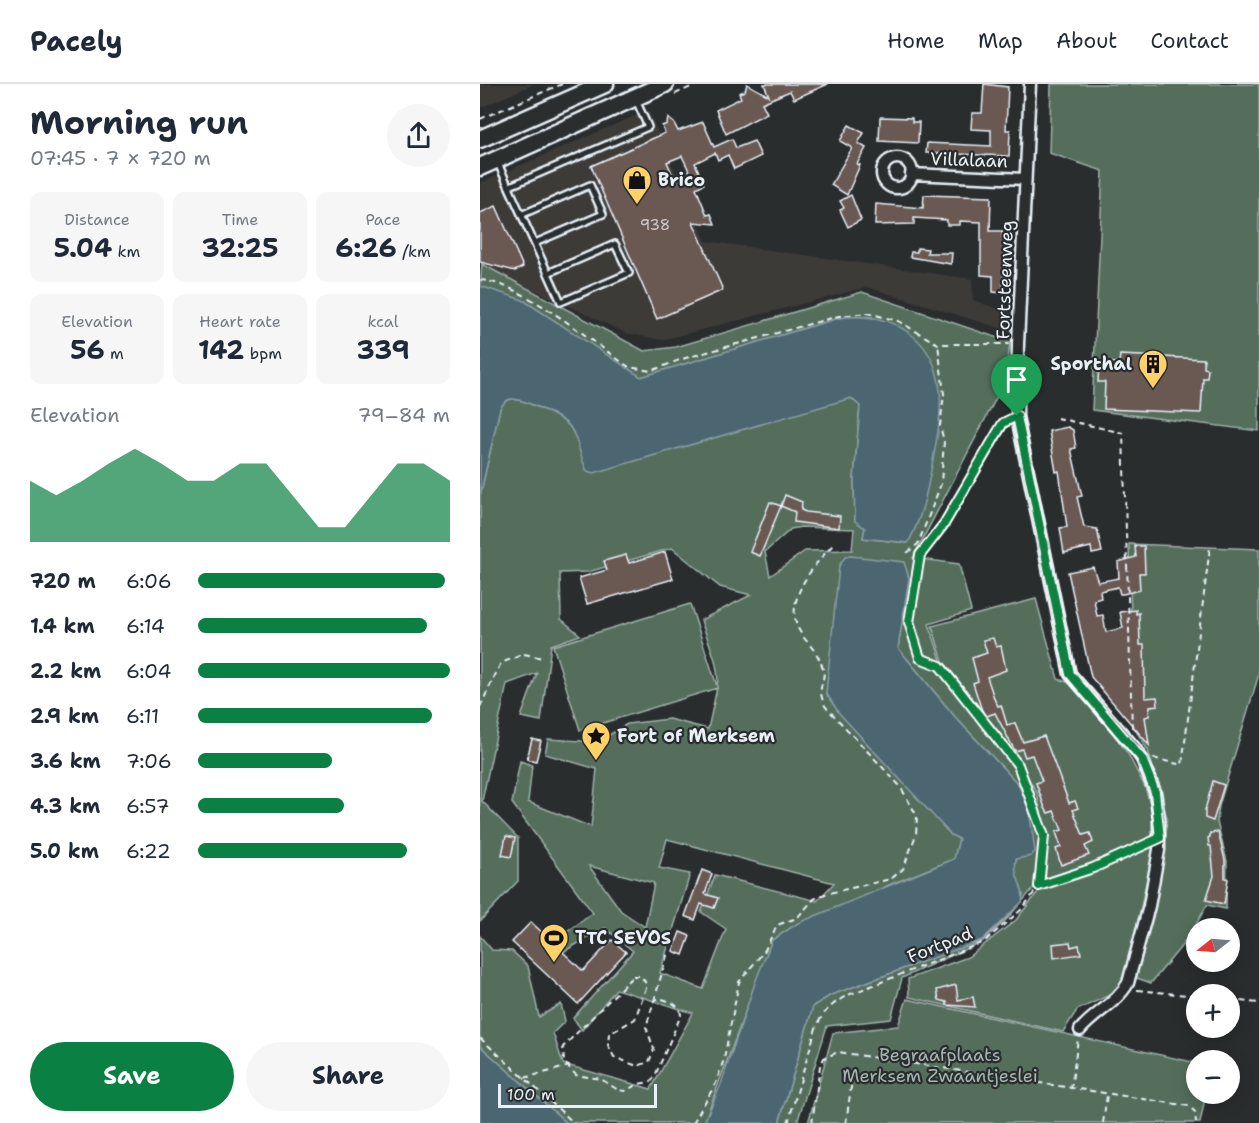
<!DOCTYPE html>
<html lang="en">
<head>
<meta charset="utf-8">
<style>
  :root { --surface:#fff; --page:#f6f6f7; --text:#1f2937; --muted:#747a83; --line:#e0e1e3; --accent:#0b8043 }
  body { margin:0; font-family:"Shantell Sans",sans-serif; background:var(--page); color:var(--text); height:100vh; display:flex; flex-direction:column; font-size:22px; white-space:nowrap }
  * { box-sizing:border-box; margin:0 }
  p { font-size:20px; color:var(--muted) }
  .icon { flex:none; width:33px; height:33px; fill:none; stroke:currentColor; stroke-width:2; stroke-linecap:round; stroke-linejoin:round }
  .map { position:relative; flex:1; overflow:hidden }
  .panel { display:flex; flex-direction:column; background:var(--surface); width:480px }
  .panel>* { flex:none }
  .needle { width:39px; rotate:253deg }
  .controls { position:absolute; left:706px; top:834px; display:grid; gap:12px }
  .controls a { display:grid; place-items:center; width:54px; height:54px; border-radius:50%; background:var(--surface); box-shadow:0 3px 15px #0003; font-size:30px }
  .scale { position:absolute; left:18px; bottom:15px; width:159px; box-sizing:border-box; padding-left:6px; border:3px solid #e8f1f8; border-top:0; font-size:16px; line-height:21px; white-space:nowrap; color:#e8f1f8; -webkit-text-stroke:4px #2a2d2e; paint-order:stroke }
  .pin { position:absolute; display:grid; place-items:center; width:51px; height:51px; color:#fff; margin:-62px -26px; border-radius:50% 50% 50% 0; rotate:-45deg; box-shadow:0 0 6px #0007 }
  .pin .icon { rotate:45deg }
  .round { display:grid; place-items:center; flex:none; width:63px; height:63px; border-radius:32px; background:var(--page) }
  .headline { display:flex; align-items:center; justify-content:space-between; height:102px; padding:0 30px }
  h1 { font-size:33px; font-weight:700; line-height:45px }
  .stats { display:grid; grid-template-columns:repeat(3,1fr); gap:9px; height:102px; padding:6px 30px }
  .stats div { display:grid; align-content:center; border-radius:12px; background:var(--page); text-align:center }
  .stats b { font-size:26px; font-weight:700 }
  .stats small { font-size:16px; font-weight:400 }
  .stats p { font-size:16px }
  .chart { height:168px; padding:12px 30px }
  .chart p { display:flex; justify-content:space-between }
  .chart svg { width:100%; height:108px; margin-top:6px; fill:var(--accent); opacity:.7 }
  .primary-button { display:flex; gap:12px; margin-top:auto; padding:12px 30px }
  .primary-button a { flex:1; height:69px; border-radius:36px; background:var(--accent); color:#fff; font-size:24px; font-weight:700; line-height:69px; text-align:center }
  .primary-button a+a { background:var(--page); color:var(--text) }
  ul { padding:0 30px; list-style:none; font-size:20px }
  li { display:grid; grid-template-columns:96px 72px 1fr; align-items:center; height:45px }
  li i { height:15px; border-radius:8px; background:var(--accent) }
  header { display:flex; align-items:center; gap:36px; box-sizing:border-box; height:84px; padding:0 30px; background:var(--surface); border-bottom:2px solid var(--line) }
  header strong { font-size:28px }
  nav { display:flex; gap:33px; margin-inline-start:auto; font-size:21px }
  main { display:flex; flex:1; min-height:0 }
  .map>svg:first-child { display:block }
</style>
</head>
<body>
<header>
<strong>Pacely</strong>
<nav><a>Home</a><a>Map</a><a>About</a><a>Contact</a></nav>
</header>
<main>
<section class="panel">
<div class="headline"><div><h1>Morning run</h1><p>07:45 · 7 × 720 m</p></div><a class="round"><svg class="icon" aria-label="share" viewBox="0 0 24 24"><path d="M12 15V3M7 8l5-5 5 5M5 13v7h14v-7"/></svg></a></div>
<div class="stats">
<div><p>Distance</p><b>5.04<small> km</small></b></div>
<div><p>Time</p><b>32:25</b></div>
<div><p>Pace</p><b>6:26<small> /km</small></b></div>
</div>
<div class="stats">
<div><p>Elevation</p><b>56<small> m</small></b></div>
<div><p>Heart rate</p><b>142<small> bpm</small></b></div>
<div><p>kcal</p><b>339</b></div>
</div>
<div class="chart"><p><span>Elevation</span>79–84 m</p>
<svg viewBox="0 0 160 44" preserveAspectRatio="none"><path d="M0 44V19L10 25L20 19L30 12L40 6L50 12L60 19L70 19L80 12L90 12L100 25L110 38L120 38L130 25L140 12L150 12L160 19V44z"/></svg>
</div>
<ul>
<li><b>720 m</b>6:06<i style="width:98%"></i></li>
<li><b>1.4 km</b>6:14<i style="width:91%"></i></li>
<li><b>2.2 km</b>6:04<i style="width:100%"></i></li>
<li><b>2.9 km</b>6:11<i style="width:93%"></i></li>
<li><b>3.6 km</b>7:06<i style="width:53%"></i></li>
<li><b>4.3 km</b>6:57<i style="width:58%"></i></li>
<li><b>5.0 km</b>6:22<i style="width:83%"></i></li>
</ul>
<div class="primary-button"><a>Save</a><a>Share</a></div>
</section>
<div class="map">
<svg width="779" height="1039" viewBox="0 0 779 1039">
  <rect width="100%" height="100%" fill="#2a2d2e"/>
  <filter id="ink" filterUnits="userSpaceOnUse"><feTurbulence type="fractalNoise" baseFrequency=".0167" numOctaves="2"/><feDisplacementMap in="SourceGraphic" scale="12" xChannelSelector="R" yChannelSelector="G"/><feConvolveMatrix kernelMatrix="1 2 1 2 8 2 1 2 1" color-interpolation-filters="sRGB"/></filter>
  <g filter="url(#ink)">
    <g fill="#3d3a39">
      <polygon points="0,0 54,0 0,24"/>
      <polygon points="168,26 226,157 492,195 493,216 532,230 533,248 387,203 182,256 146,249 0,181 0,99"/>
    </g>
    <g fill="#546e5c" stroke="#9eb0aa" stroke-width="1.5" fill-rule="evenodd">
      <polygon points="571,0 779,0 779,347 612,326 623,87 569,69"/>
      <path d="M 2,180 L 164,267 L 196,263 L 382,208 L 530,258 L 526,295 L 433,474 L 479,480 L 491,527 L 449,540 L 461,576 L 528,665 L 554,708 L 563,759 L 558,799 L 526,836 L 503,857 L 422,894 L 411,935 L 347,942 L 317,1039 L 299,1039 L 333,922 L 351,911 L 502,856 L 525,836 L 543,811 L 533,787 L 537,773 L 538,700 L 476,634 L 418,564 L 429,494 L 350,616 L 471,751 L 479,755 L 474,775 L 409,801 L 292,856 L 224,1039 L 87,1039 L 0,962 L 0,852 L 12,866 L 32,867 L 48,882 L 59,933 L 81,920 L 85,937 L 73,949 L 83,980 L 171,1005 L 213,929 L 136,905 L 102,946 L 93,934 L 153,867 L 125,844 L 83,868 L 73,858 L 113,829 L 32,719 L 40,677 L 52,681 L 48,718 L 111,743 L 117,685 L 65,670 L 68,655 L 118,658 L 147,640 L 189,635 L 228,645 L 237,604 L 100,646 L 73,562 L 210,520 L 237,602 C 241,582 227,556 221,536 L 271,511 L 240,503 L 192,464 L 108,488 L 80,489 L 81,535 L 100,551 L 71,561 L 61,637 L 41,633 L 57,589 L 27,600 L 2,717 L 38,754 L 38,797 L 0,837 L 0,412 L 20,324 C 23,320 25,316 31,315 C 42,314 84,334 90,343 C 99,355 101,373 107,387 L 371,314 L 380,322 L 374,396 L 375,436 L 385,444 L 383,454 L 427,459 L 392,233 L 359,234 L 161,293 L 0,202 ZM 321,443 L 374,445 L 372,466 L 325,467 L 290,492 L 285,468 L 311,445 ZM 187,755 L 354,799 L 337,817 L 235,791 L 221,828 L 246,845 L 223,905 L 180,889 L 210,790 L 179,784 ZM 109,782 L 174,799 L 165,843 L 141,827 Z"/>
      <polygon points="649,460 779,465 779,590 739,722 737,738 747,777 746,825 727,821 709,853 671,899 654,893 674,815 687,734 668,666 654,644"/>
      <polygon points="556,515 578,595 590,599 627,640 648,670 665,703 672,726 676,752 646,893 632,910 597,926 583,948 429,913 428,895 488,873 536,836 565,799 566,759 557,709 531,665 463,577 452,542"/>
      <polygon points="427,915 717,979 717,1010 726,1010 720,1039 328,1039 353,949 418,942"/>
    </g>
    <g fill="#4b6670" stroke="#8a9ea6" stroke-width="1.5">
      <path d="M 0,202 L 43,216 L 161,293 L 359,234 C 410,227 455,252 460,307 C 462,329 457,354 453,376 C 447,406 443,432 428,459 L 383,454 L 385,444 L 375,437 L 374,396 L 380,322 L 371,314 L 114,389 L 107,387 C 100,374 99,356 90,343 C 84,334 42,314 31,315 C 25,316 23,320 20,324 L 0,412 Z"/>
      <path d="M 371,472 L 424,478 L 429,494 L 418,564 L 476,634 L 538,700 L 549,726 L 555,767 L 551,772 L 536,775 C 532,793 546,803 542,818 L 502,856 L 351,911 L 333,922 L 299,1039 L 224,1039 L 241,1000 L 276,896 L 292,856 L 318,839 L 474,775 L 479,755 L 471,751 L 359,629 L 346,609 L 359,482 L 365,473 Z"/>
      <polygon points="0,962 79,1032 87,1039 0,1039"/>
    </g>
    <g fill="#6a5952" stroke="#e8f1f8" stroke-width="1.5" fill-rule="evenodd">
      <polygon points="267,0 289,12 284,0 348,0 314,15 310,7 282,19 287,29 246,50 236,26 261,14 259,9 265,7"/>
      <polygon points="504,0 528,3 526,46 530,46 529,72 446,69 447,59 511,62 511,46 491,45 492,29 502,29"/>
      <polygon points="400,33 432,34 432,38 439,38 438,59 399,57"/>
      <path d="M 188,34 L 194,39 L 198,47 L 223,38 L 234,63 L 252,55 L 256,64 L 274,57 L 281,72 L 254,85 L 248,71 L 238,76 L 235,69 L 215,79 L 224,100 L 216,104 L 227,131 L 231,130 L 235,140 L 213,138 L 243,206 L 177,235 L 111,82 L 185,49 L 182,42 L 187,40 ZM 202,72 L 210,89 L 195,96 L 187,78 Z"/>
      <polygon points="369,41 384,49 378,59 386,64 377,80 380,81 367,111 351,101 372,64 360,57"/>
      <polygon points="371,111 381,136 368,143 360,126 364,124 360,117"/>
      <polygon points="444,111 511,113 510,147 523,147 522,153 525,153 523,209 513,208 513,192 501,191 501,138 480,137 480,141 467,141 467,136 434,134 434,140 395,141 396,120 443,124"/>
      <polygon points="16,122 43,183 35,187 0,178 0,129"/>
      <polygon points="437,164 448,165 447,169 472,169 471,180 430,173 431,168 437,168"/>
      <polygon points="640,271 724,275 724,284 728,285 727,294 723,294 721,329 624,325 625,298 618,298 619,278 639,279"/>
      <polygon points="588,343 593,346 596,364 591,365 602,412 597,413 604,443 617,445 622,468 612,470 611,463 584,469 580,444 587,443 579,387 576,388 569,347"/>
      <polygon points="305,411 322,418 321,426 326,428 360,432 359,444 314,438 315,428 301,422"/>
      <polygon points="290,418 301,422 280,472 270,468"/>
      <polygon points="655,462 664,462 665,489 659,489 660,506 643,510 640,510 638,503 620,507 621,514 614,516 617,532 623,531 626,548 643,544 640,528 656,526 656,530 659,529 660,561 664,561 665,614 677,613 678,621 670,622 669,632 665,633 669,661 611,593 588,488 613,483 618,498 639,494 638,478 656,473"/>
      <polygon points="185,468 193,495 107,520 99,494 127,486 124,477 146,471 149,479"/>
      <polygon points="513,554 516,563 521,562 526,586 507,593 515,617 518,622 521,621 527,641 535,639 543,658 564,652 589,719 595,717 598,724 593,726 603,751 610,749 613,758 605,762 609,771 581,781 576,765 581,763 576,748 582,746 574,727 568,729 565,724 556,699 562,697 552,671 545,673 542,665 535,667 515,629 504,633 493,599 498,597 492,574 507,569 503,556"/>
      <polygon points="52,655 61,657 56,677 47,675"/>
      <polygon points="733,697 744,701 733,737 725,734 725,726"/>
      <polygon points="738,748 745,776 745,794 748,795 744,820 726,816 734,792 731,762 729,762 728,754 730,753 730,749"/>
      <polygon points="26,752 35,754 31,773 22,771"/>
      <polygon points="222,786 232,790 225,810 238,814 234,824 221,820 215,836 205,832"/>
      <polygon points="51,838 103,887 132,856 146,868 98,920 32,858"/>
      <polygon points="200,848 210,852 203,871 193,867"/>
      <polygon points="590,858 591,863 599,861 601,870 574,874 573,860"/>
      <polygon points="476,901 478,916 493,913 495,923 467,921 467,918 459,916 457,906"/>
    </g>
    <g fill="none" stroke-linecap="round" stroke-linejoin="round">
      <g stroke="#e8f1f8" stroke-width="10">
        <g id="lane">
          <polyline points="17,77 81,218 149,189 135,160 68,189"/>
          <polyline points="30,102 168,43 156,16"/>
          <polyline points="43,130 110,101 123,130 55,159"/>
          <polyline points="440,471 464,440 523,340 537,332"/>
        </g>
      </g>
      <g stroke="#e8f1f8" stroke-width="15">
        <g id="street">
          <path d="M 550,0 L 538,260 L 537,332 L 541,353 L 590,590 L 654,663 L 662,675 L 675,708 L 679,734 L 679,766 L 669,822 L 648,899 C 637,919 614,929 600,946"/>
          <circle cx="417" cy="89" r="15"/>
          <polyline points="431,90 545,95"/>
        </g>
      </g>
      <g stroke="#e8f1f8" stroke-width="21">
        <g id="primary">
          <polyline points="0,55 125,0"/>
          <polyline points="0,83 185,0"/>
        </g>
      </g>
      <g stroke="#e8f1f8" stroke-width="2" stroke-dasharray="6 4.5" stroke-linecap="butt">
        <polyline points="195,10 218,0"/>
        <polyline points="0,35 82,0"/>
        <path d="M 0,196 C 43,199 112,258 149,283 L 171,287 L 202,275 L 359,232 L 388,229 L 418,237 L 458,260 L 529,260"/>
        <polyline points="577,334 643,349 652,644"/>
        <polyline points="427,469 438,460 461,400 464,357 460,342 464,310 458,260"/>
        <path d="M 439,478 C 433,515 425,537 440,574 L 461,582 L 538,681 L 564,752 L 559,802"/>
        <polyline points="0,623 21,579 44,570 63,574"/>
        <polyline points="673,674 702,681 730,463"/>
        <path d="M 153,892 L 161,892 L 167,901 L 155,935 L 129,950 L 128,961 L 134,973 L 157,982 L 169,978 L 174,965 L 166,943 L 174,917 L 179,914 C 188,917 200,920 201,931 L 175,992 L 171,998 L 158,1000 L 145,1007 L 138,1006 L 121,995 L 96,991 L 84,978 L 83,963 Z"/>
        <polyline points="657,906 717,912"/>
        <polyline points="750,916 779,919"/>
        <polyline points="174,917 188,868"/>
        <polyline points="0,954 94,1039"/>
        <polyline points="44,994 90,982"/>
        <polyline points="591,1005 598,955"/>
        <path d="M 213,1039 L 236,999 L 244,975 L 259,898 L 285,866 L 297,841 L 317,834 L 334,815 L 345,810 L 411,795 L 423,785 L 436,751 L 437,732 L 420,702 L 345,622 C 343,617 340,610 341,604 C 342,596 346,591 342,582 C 338,567 326,559 319,546 C 303,517 334,480 354,460"/>
        <path d="M 308,1039 L 336,944 C 343,927 352,920 368,911 L 504,858 L 542,825 L 559,802 L 613,785 L 668,759"/>
        <polyline points="332,1039 340,982 344,974 358,968 709,1022 715,1028 716,1039"/>
        <polyline points="366,1039 372,996"/>
        <polyline points="623,1039 627,1011"/>
      </g>
      <use href="#lane" stroke="#2a2d2e" stroke-width="5"/>
      <use href="#street" stroke="#2a2d2e" stroke-width="10"/>
      <use href="#primary" stroke="#2a2d2e" stroke-width="16"/>
    </g>
  </g>
  <g fill="none" stroke-linecap="round" stroke-linejoin="round" filter="url(#ink)">
    <g stroke="#fff" stroke-width="12">
      <polygon id="route" points="537,332 590,590 662,675 675,708 680,754 613,784 559,802 564,752 538,681 460,582 440,574 429,538 440,471 464,440 523,339"/>
    </g>
    <use href="#route" stroke="#0b8043" stroke-width="8"/>
  </g>
  <defs>
    <g id="shop-pin" transform="scale(1.5)"><path d="M0 17L-7.5 6A9.5 9.5 0 1 1 7.5 6Z" fill="#ffd166" stroke="#2a2d2e"/><path d="M-5-2.5h2.3a2.7 3.5 0 0 1 5.4 0H5L5.5 6h-11ZM-1.5-2.5h3a1.5 2.3 0 0 0-3 0Z" fill="#111"/></g>
    <g id="building-pin" transform="scale(1.5)"><path d="M0 17L-7.5 6A9.5 9.5 0 1 1 7.5 6Z" fill="#ffd166" stroke="#2a2d2e"/><path d="M-4-6H4V6H1V3H-1V6H-4ZM-2.5-4.3h1.7v1.8h-1.7ZM.8-4.3h1.7v1.8H.8ZM-2.5-1h1.7V.8h-1.7ZM.8-1h1.7V.8H.8Z" fill="#111"/></g>
    <g id="sight-pin" transform="scale(1.5)"><path d="M0 17L-7.5 6A9.5 9.5 0 1 1 7.5 6Z" fill="#ffd166" stroke="#2a2d2e"/><path d="M0-6L1.8-2.2L6-1.7L2.9 1.2L3.7 5.4L0 3.3L-3.7 5.4L-2.9 1.2L-6-1.7L-1.8-2.2Z" fill="#111"/></g>
    <g id="stadium-pin" transform="scale(1.5)"><path d="M0 17L-7.5 6A9.5 9.5 0 1 1 7.5 6Z" fill="#ffd166" stroke="#2a2d2e"/><path d="M0-5a6.5 5 0 1 0 0 10a6.5 5 0 1 0 0-10ZM-3.5-1.8h7v3.6h-7Z" fill="#111"/></g>
  </defs>
  <g fill-rule="evenodd">
    <use href="#shop-pin" x="157" y="96"/>
    <use href="#building-pin" x="673" y="280"/>
    <use href="#sight-pin" x="116" y="652"/>
    <use href="#stadium-pin" x="74" y="854"/>
  </g>
  <g text-anchor="middle" stroke-width="4.5" stroke-linejoin="round" paint-order="stroke">
    <g font-size="15" fill="#c8cbce">
      <text x="175" y="146">938</text>
    </g>
    <g font-size="18" fill="#e8f1f8" stroke="#2a2d2e">
      <text transform="translate(489 76) rotate(2)" y="6">Villalaan</text>
      <text transform="translate(525 196) rotate(-88)" y="6">Fortsteenweg</text>
      <text transform="translate(460 861) rotate(-22)" y="6">Fortpad</text>
    </g>
    <g font-size="18" font-weight="bold" fill="#e8f1f8" stroke="#2a2d2e" text-anchor="start">
      <text x="178" y="102">Brico</text>
      <text x="652" y="286" text-anchor="end">Sporthal</text>
      <text x="137" y="658">Fort of Merksem</text>
      <text x="95" y="860">TTC SEVOS</text>
    </g>
    <g font-size="18" fill="#a5b6b2" stroke="#2a2d2e">
      <text x="460" y="977">Begraafplaats<tspan x="460" dy="21">Merksem Zwaantjeslei</tspan></text>
    </g>
  </g>
</svg>
<div class="controls">
<a><svg class="needle" viewBox="-14 -14 28 28"><path d="M0-13l5 13h-10z" fill="#e53935"/><path d="M0 13l5-13h-10z" fill="#747a83"/></svg></a>
<a>+</a>
<a>−</a>
</div>
<div class="scale">100 m</div>
<div class="pin" style="left:537px;top:332px;background:#1e9e55"><svg class="icon" aria-label="arrive" viewBox="0 0 24 24"><path d="M6 21V4h12l-3 4 3 4H6"/></svg></div>
</div>
</main>
</body>
</html>
